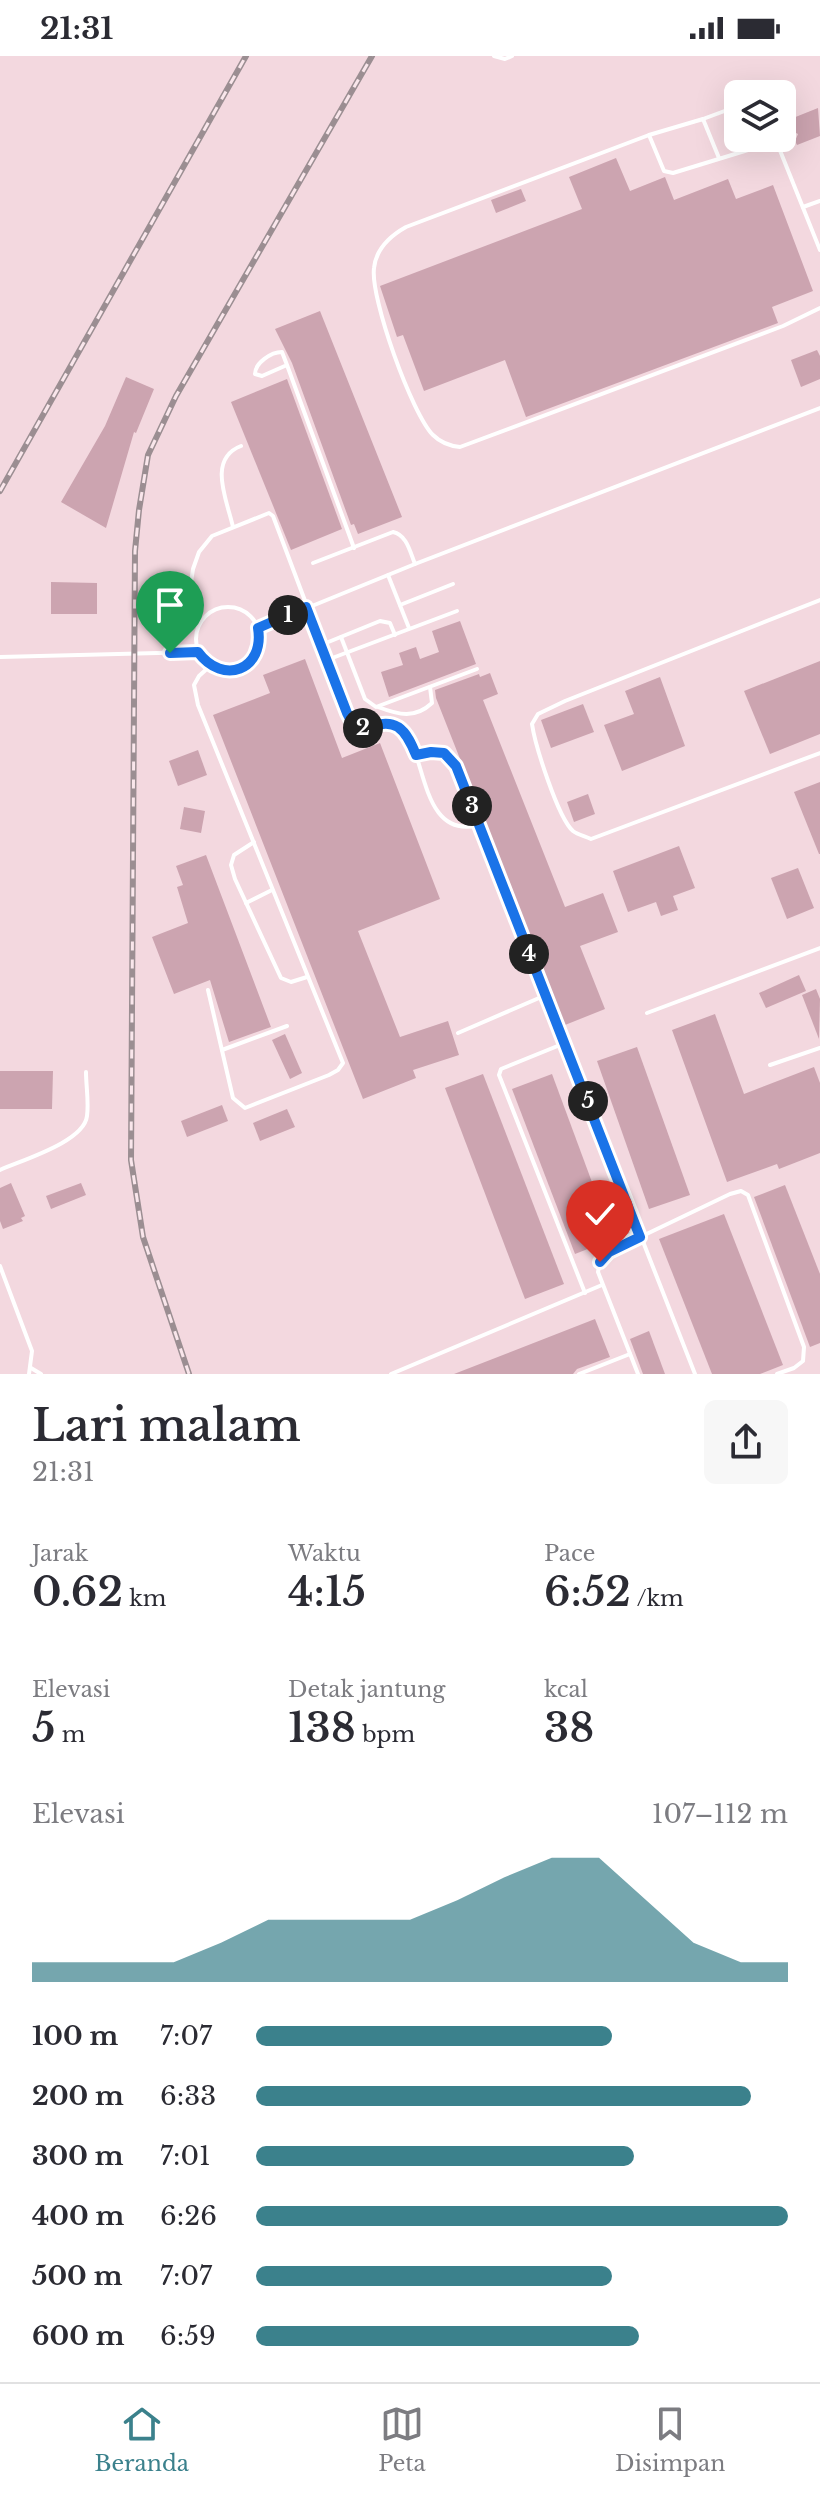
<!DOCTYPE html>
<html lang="id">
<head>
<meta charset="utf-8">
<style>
  :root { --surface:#fff; --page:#f7f7f7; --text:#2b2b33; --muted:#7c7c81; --line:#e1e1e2; --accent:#3b818c }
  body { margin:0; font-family:"Libre Baskerville",serif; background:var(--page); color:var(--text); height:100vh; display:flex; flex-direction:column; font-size:30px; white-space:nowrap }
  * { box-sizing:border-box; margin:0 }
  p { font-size:26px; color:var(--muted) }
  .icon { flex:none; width:44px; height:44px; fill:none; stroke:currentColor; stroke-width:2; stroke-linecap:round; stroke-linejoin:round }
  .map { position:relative; height:1318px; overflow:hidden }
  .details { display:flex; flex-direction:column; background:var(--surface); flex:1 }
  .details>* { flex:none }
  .controls { position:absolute; left:724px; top:24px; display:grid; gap:16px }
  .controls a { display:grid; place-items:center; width:72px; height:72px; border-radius:12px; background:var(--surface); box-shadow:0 8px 32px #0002; font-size:40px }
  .pin { position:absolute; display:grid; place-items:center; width:68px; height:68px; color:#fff; margin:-82px -34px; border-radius:50% 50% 50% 0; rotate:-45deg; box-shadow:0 0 8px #0007 }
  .pin .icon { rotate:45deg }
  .km { position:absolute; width:40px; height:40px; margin:-20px; border-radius:50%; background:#222; color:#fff; font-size:22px; line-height:40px; text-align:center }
  .round { display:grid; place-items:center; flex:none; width:84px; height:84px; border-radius:12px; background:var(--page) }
  .headline { display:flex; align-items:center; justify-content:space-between; height:136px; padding:0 32px }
  h1 { font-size:44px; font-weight:600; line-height:60px }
  .figures { display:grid; grid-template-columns:repeat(3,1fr); gap:12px; height:136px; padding:8px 32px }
  .figures div { display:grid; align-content:center }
  .figures b { font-size:40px; font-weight:600 }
  .figures small { font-size:22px; font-weight:400 }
  .figures p { font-size:22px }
  .chart { height:224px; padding:16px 32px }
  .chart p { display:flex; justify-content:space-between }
  .chart svg { width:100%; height:144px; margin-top:8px; fill:var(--accent); opacity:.7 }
  ul { padding:0 32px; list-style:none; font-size:26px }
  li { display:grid; grid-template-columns:128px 96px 1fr; align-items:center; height:60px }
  li i { height:20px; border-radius:10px; background:var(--accent) }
  .status { display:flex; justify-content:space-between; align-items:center; height:56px; padding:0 40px; background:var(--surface); direction:ltr }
  .status svg { height:22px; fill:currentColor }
  .tabs { display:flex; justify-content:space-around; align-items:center; height:112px; border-top:2px solid var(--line); background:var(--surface); font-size:22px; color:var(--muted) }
  .tabs a { display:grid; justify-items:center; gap:4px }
  .tabs .active { color:var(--accent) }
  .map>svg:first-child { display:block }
</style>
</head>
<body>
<div class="status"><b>21:31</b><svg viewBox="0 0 49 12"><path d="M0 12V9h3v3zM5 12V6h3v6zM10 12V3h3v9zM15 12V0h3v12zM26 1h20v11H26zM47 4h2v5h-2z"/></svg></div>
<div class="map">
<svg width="820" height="1318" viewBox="0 0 820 1318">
  <rect width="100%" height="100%" fill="#f9e6eb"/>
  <path fill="#f3d8df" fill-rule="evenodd" d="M 0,0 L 820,0 L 820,1318 L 0,1318 ZM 738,38 L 782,38 L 782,82 L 738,82 Z"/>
  <g fill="#cca4b0">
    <polygon points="818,52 820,80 797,89 795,85 798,78 792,75 788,64"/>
    <polygon points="616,102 630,135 665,121 674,144 728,123 736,143 773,129 813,235 772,251 778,267 526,361 505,304 424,335 403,279 397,281 380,230 582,153 569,121"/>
    <polygon points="521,133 526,145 496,157 491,144"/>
    <polygon points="320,255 402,461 358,478 354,468 351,469 292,307 275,273"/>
    <polygon points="817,294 820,300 820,323 801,331 791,304"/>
    <polygon points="126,321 154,333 136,377 134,376 106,472 61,446 105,370"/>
    <polygon points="287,323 342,473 291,494 231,346"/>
    <polygon points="51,526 97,527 97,558 51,558"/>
    <polygon points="460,565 476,608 389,641 381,616 403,609 399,597 416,591 420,603 439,596 432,575"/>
    <polygon points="305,603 342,702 380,687 440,843 358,875 400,981 448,965 459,999 413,1014 416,1022 363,1043 213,659 270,637 263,619"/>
    <polygon points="820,605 820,678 770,698 744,635"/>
    <polygon points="490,617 498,638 483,644 565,851 603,837 618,876 580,890 605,953 565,969 436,642 435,634 479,618 480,621"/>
    <polygon points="660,621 685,690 622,715 604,669 634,658 625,635"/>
    <polygon points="583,648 594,676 551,692 541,664"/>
    <polygon points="198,694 207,719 178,730 169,705"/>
    <polygon points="820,726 820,798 819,798 794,736"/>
    <polygon points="588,738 595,758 574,766 567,746"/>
    <polygon points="184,751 205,755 201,777 180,773"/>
    <polygon points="679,790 695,832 673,840 678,854 661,860 656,846 628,856 613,815"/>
    <polygon points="206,799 271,971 229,986 210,924 174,938 152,881 188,867 177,831 183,829 176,810"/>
    <polygon points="798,812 814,852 787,863 771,822"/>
    <polygon points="799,919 806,935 766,952 759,937"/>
    <polygon points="816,933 820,943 819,983 802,939"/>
    <polygon points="715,958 744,1038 814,1011 820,1027 820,1097 779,1113 777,1108 727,1126 672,974"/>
    <polygon points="285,978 302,1017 290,1023 272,984"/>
    <polygon points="637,991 690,1139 649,1153 597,1005"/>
    <polygon points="0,1015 53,1015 52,1053 0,1053"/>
    <polygon points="483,1018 564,1228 525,1243 445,1032"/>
    <polygon points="552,1018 613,1183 575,1198 512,1033"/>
    <polygon points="222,1049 228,1065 187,1081 181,1065"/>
    <polygon points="287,1053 295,1071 260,1085 253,1067"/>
    <polygon points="11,1127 25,1160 21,1162 23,1165 3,1173 0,1165 0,1132"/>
    <polygon points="81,1127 86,1139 51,1153 46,1140"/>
    <polygon points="785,1129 820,1218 820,1287 810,1291 754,1141"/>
    <polygon points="724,1158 783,1309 760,1318 712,1318 659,1183"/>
    <polygon points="595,1263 610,1301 577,1313 573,1318 454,1318"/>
    <polygon points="649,1275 665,1318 643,1318 630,1283"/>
  </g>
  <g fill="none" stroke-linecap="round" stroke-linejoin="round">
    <g stroke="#fff" stroke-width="4">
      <polyline points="494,0 505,3 512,0"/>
      <polyline points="703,63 738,50"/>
      <polyline points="649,79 664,115 673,117 794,80"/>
      <polyline points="775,82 820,194"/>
      <path d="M 719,102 L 703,63 L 649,79 L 406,171 C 390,180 376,193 374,212 C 370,242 412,358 433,379 C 440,386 450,390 460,391 L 783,270 L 820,252"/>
      <polyline points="803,151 820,145"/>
      <path d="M 287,309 L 262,320 L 255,318 C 255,307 271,296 282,296 L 287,309 L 354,492"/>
      <path d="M 233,471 C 227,444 207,403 241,390"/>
      <path d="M 313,507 L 393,476 C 407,479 410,496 415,508"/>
      <polyline points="388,519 409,572"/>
      <path d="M 820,544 L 565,645 L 538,658 L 532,668 C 535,689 558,762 573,775 C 578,779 585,780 591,783 L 820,697"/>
      <polyline points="400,549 453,528"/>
      <circle cx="228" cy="583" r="32"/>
      <polyline points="199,568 189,540 193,513 199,496 212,480 269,457 273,460 350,664 360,672 380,668 400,672 416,699 431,696 444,697 456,710 546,939 458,977"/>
      <polyline points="258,572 415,508 820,352"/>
      <polyline points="341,581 365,643 376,651 477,613"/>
      <polyline points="321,589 380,565 390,567 395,579"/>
      <polyline points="0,601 197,596"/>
      <polyline points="327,604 457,555"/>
      <path d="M 378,651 C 399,659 415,663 432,647 L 430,631"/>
      <path d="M 416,699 C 427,732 434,781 479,769"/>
      <polyline points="254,786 234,799 231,809 235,823 281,922 291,926 307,921"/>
      <polyline points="246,847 272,834"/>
      <polyline points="208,934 233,1042 245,1052 329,1019 338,1014 343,1007 198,649 194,629 199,620 210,610"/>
      <polyline points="546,939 565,987"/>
      <polyline points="647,957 820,892"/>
      <polyline points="222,994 287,970"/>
      <polyline points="770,1009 820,992"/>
      <path d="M 0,1114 C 22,1104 84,1086 87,1060 C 89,1046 86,1030 86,1016"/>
      <polyline points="0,1210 32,1295 29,1318"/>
      <polyline points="585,1237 499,1019 501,1013 565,987 695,1318"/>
      <polyline points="31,1312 41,1318"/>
      <polyline points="391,1318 602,1229"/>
      <polyline points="579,1318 630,1298"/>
      <polyline points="638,1318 598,1216 600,1206 609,1196 730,1138 741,1135 748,1139 804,1291 803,1305 794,1312 777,1318"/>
    </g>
    <g stroke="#9b8e92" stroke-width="6">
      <g id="rail">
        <polyline points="0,435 246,0"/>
        <polyline points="189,1318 143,1181 131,1104 135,495 139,454 148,399 176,340 372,0"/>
      </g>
    </g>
    <use href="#rail" stroke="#f9e6eb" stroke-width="3" stroke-dasharray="9" stroke-linecap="butt"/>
  </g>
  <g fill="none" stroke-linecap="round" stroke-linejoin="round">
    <g stroke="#fff" stroke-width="16">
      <path id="route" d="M 170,597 L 198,596 C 223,630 265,614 258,572 L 306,551 L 347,657 C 360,687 377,659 398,671 C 407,677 412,689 416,699 L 431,696 L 444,697 L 456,710 L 640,1181 L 609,1196 L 600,1206"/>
    </g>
    <use href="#route" stroke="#1a73e8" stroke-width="10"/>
  </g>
</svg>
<div class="controls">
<a><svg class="icon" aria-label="layers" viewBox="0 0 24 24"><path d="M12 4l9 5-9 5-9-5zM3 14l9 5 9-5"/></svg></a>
</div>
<div class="pin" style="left:170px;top:597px;background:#1e9e55"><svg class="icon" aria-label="arrive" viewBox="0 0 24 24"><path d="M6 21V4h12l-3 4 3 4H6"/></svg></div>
<div class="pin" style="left:600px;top:1206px;background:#d93025"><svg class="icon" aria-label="check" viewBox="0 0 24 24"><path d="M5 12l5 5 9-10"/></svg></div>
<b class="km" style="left:288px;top:559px">1</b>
<b class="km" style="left:363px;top:672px">2</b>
<b class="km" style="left:472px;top:750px">3</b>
<b class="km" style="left:529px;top:898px">4</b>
<b class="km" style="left:588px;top:1045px">5</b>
</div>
<section class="details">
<div class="headline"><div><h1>Lari malam</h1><p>21:31</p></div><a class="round"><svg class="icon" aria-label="share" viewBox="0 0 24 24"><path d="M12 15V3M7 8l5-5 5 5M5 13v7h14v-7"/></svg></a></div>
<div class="figures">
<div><p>Jarak</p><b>0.62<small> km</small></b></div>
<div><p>Waktu</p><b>4:15</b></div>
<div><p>Pace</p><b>6:52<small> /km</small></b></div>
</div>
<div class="figures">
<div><p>Elevasi</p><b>5<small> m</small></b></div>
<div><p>Detak jantung</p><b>138<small> bpm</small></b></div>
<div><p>kcal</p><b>38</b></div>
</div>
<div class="chart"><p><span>Elevasi</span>107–112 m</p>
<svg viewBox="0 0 160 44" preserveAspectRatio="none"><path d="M0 44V38L10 38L20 38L30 38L40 32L50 25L60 25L70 25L80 25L90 19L100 12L110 6L120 6L130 19L140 32L150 38L160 38V44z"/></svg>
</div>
<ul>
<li><b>100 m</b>7:07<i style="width:67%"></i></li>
<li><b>200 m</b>6:33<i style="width:93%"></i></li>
<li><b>300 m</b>7:01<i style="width:71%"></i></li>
<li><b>400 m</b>6:26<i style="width:100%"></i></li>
<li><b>500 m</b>7:07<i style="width:67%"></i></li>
<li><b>600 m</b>6:59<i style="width:72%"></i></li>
</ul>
</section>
<nav class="tabs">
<a class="active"><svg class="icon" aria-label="home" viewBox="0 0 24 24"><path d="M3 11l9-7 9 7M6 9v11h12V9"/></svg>Beranda</a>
<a><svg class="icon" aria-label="map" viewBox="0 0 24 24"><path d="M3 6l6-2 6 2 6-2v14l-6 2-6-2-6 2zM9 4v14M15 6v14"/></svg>Peta</a>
<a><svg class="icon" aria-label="saved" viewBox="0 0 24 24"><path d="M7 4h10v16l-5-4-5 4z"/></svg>Disimpan</a>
</nav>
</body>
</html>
